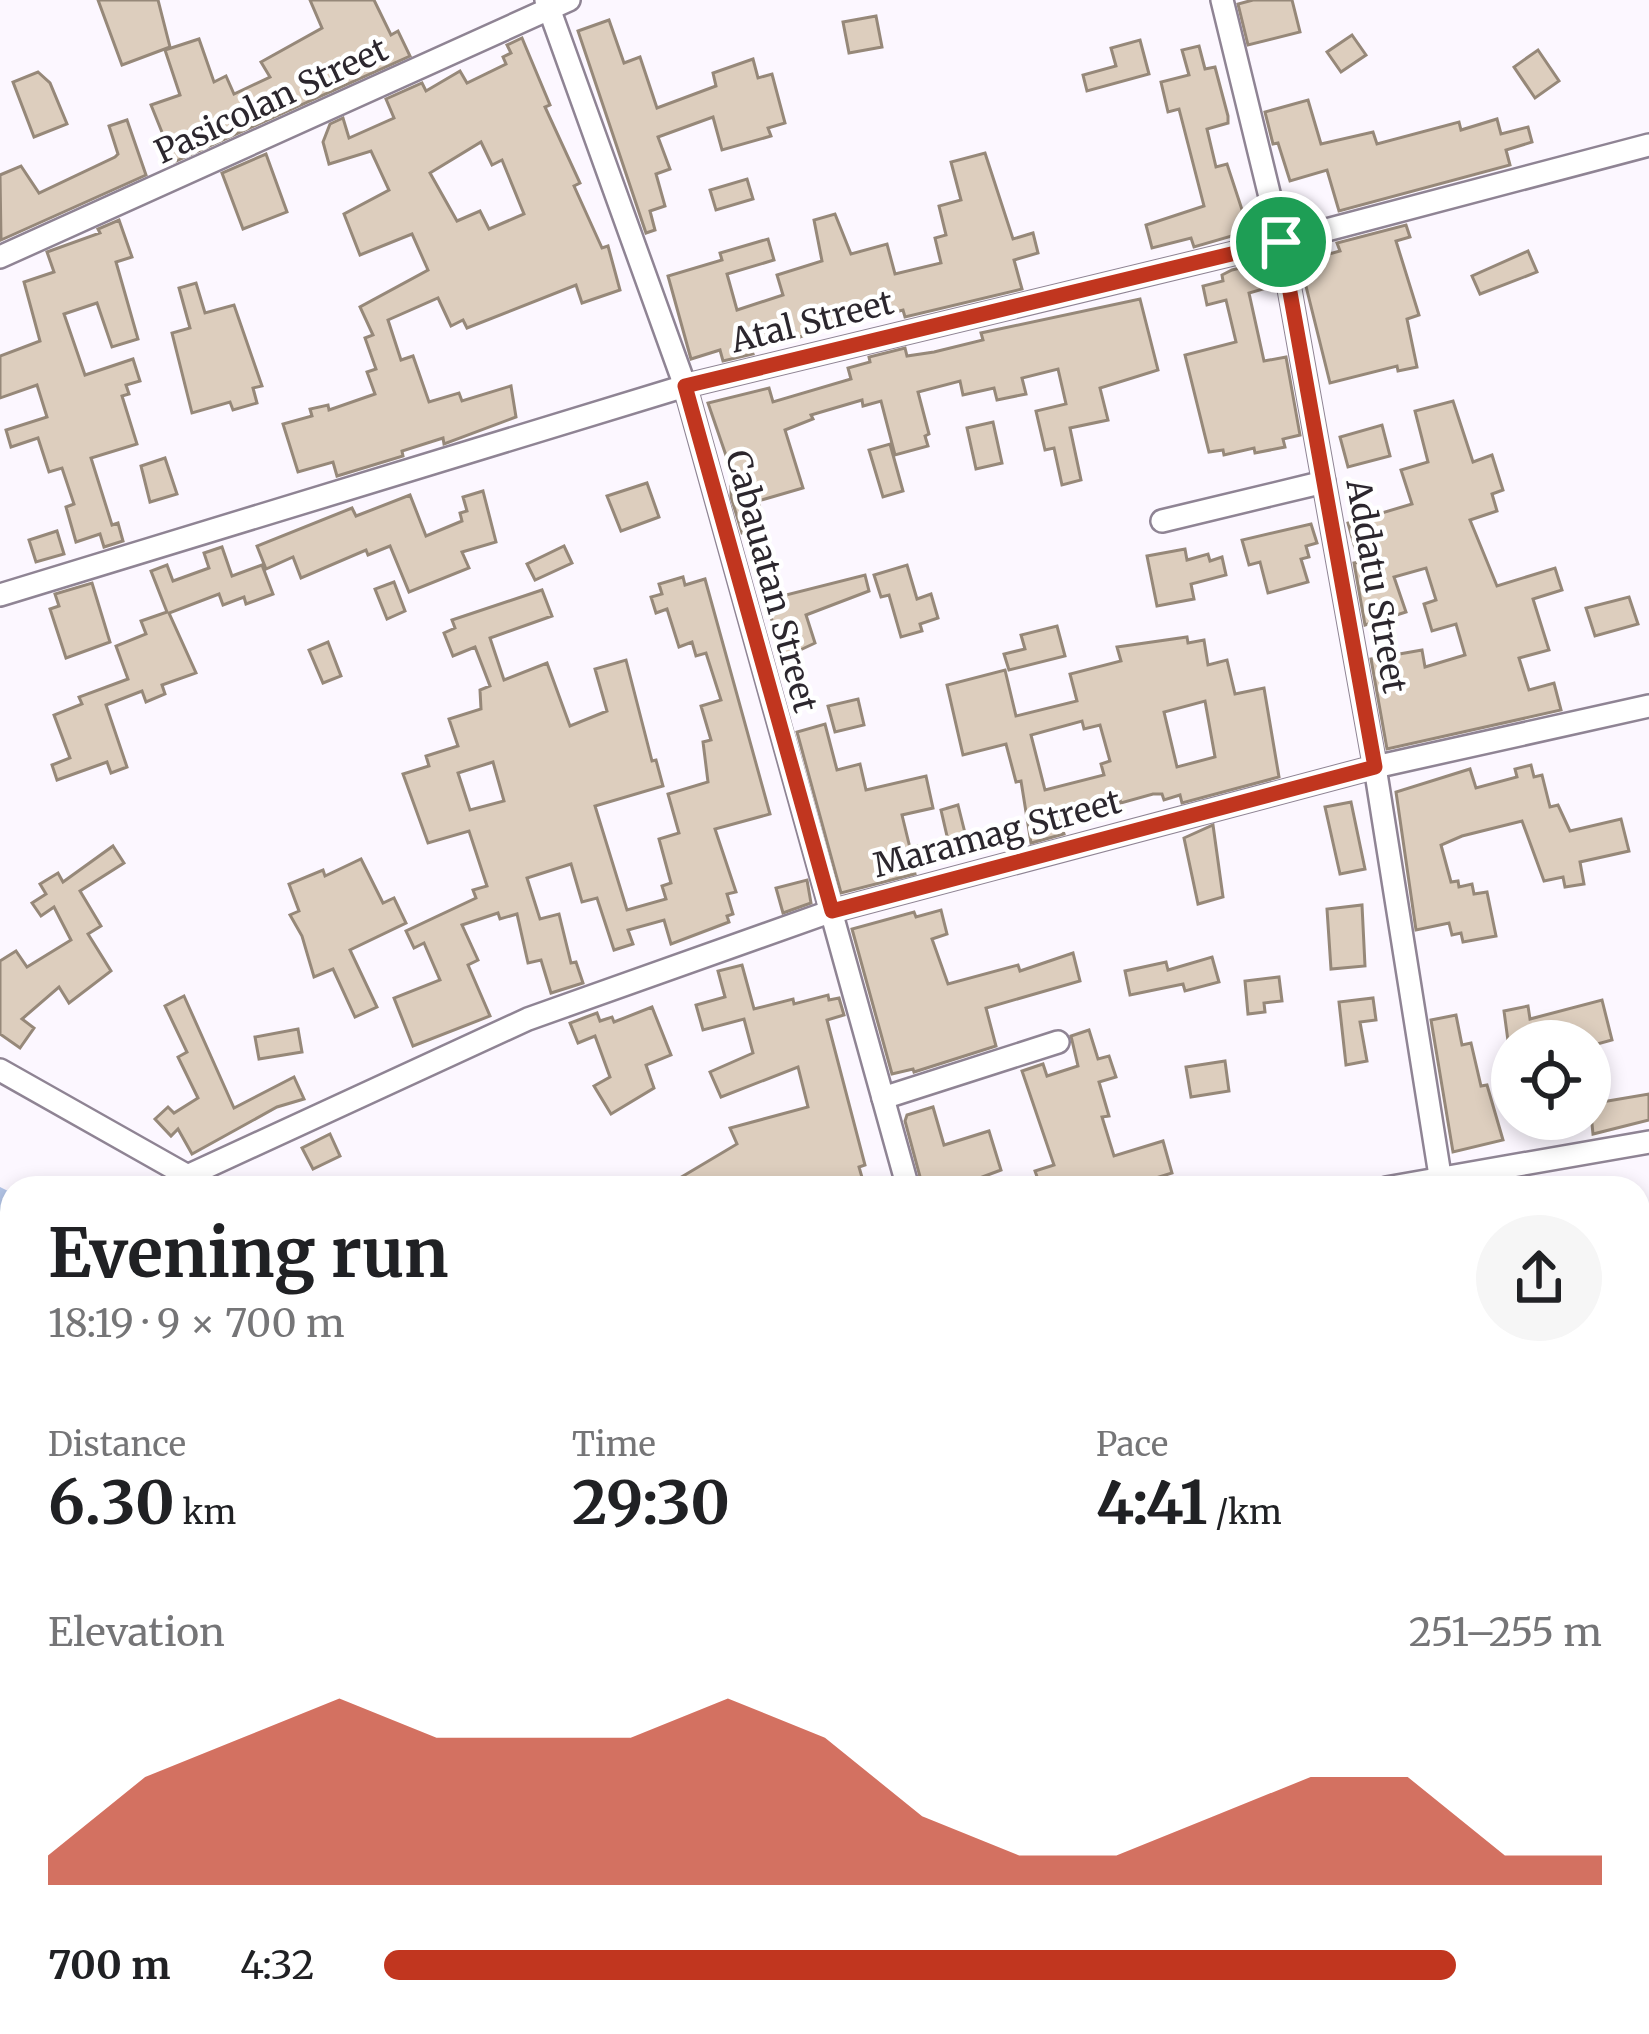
<!DOCTYPE html>
<html lang="en">
<head>
<meta charset="utf-8">
<style>
  :root { --surface:#fff; --page:#f6f6f6; --text:#202124; --muted:#757577; --accent:#c1361f }
  body { margin:0; font-family:Merriweather,serif; background:var(--page); color:var(--text); height:100vh; display:flex; flex-direction:column; font-size:45px; white-space:nowrap }
  * { box-sizing:border-box; margin:0 }
  p { font-size:39px; color:var(--muted) }
  .icon { flex:none; width:66px; height:66px; fill:none; stroke:currentColor; stroke-width:2; stroke-linecap:round; stroke-linejoin:round }
  .map { position:relative; flex:1; overflow:hidden }
  .side { position:absolute; left:0px; top:1176px; width:1650px; height:858px; display:flex; flex-direction:column; background:var(--surface); border-radius:36px 36px 0 0; box-shadow:0 6px 18px #0003 }
  .side>* { flex:none }
  .fabs { position:absolute; left:1491px; top:1020px; display:grid; gap:24px }
  .fabs a { display:grid; place-items:center; width:120px; height:120px; border-radius:50%; background:var(--surface); box-shadow:0 6px 18px #0003; font-size:60px }
  .pin { position:absolute; display:grid; place-items:center; width:102px; height:102px; color:#fff; margin:-51px; border:6px solid #fff; border-radius:50%; box-shadow:0 3px 12px #0007 }
  .round { display:grid; place-items:center; flex:none; width:126px; height:126px; border-radius:63px; background:var(--page) }
  .headline { display:flex; align-items:center; justify-content:space-between; height:204px; padding:0 48px }
  h1 { font-size:66px; font-weight:700; line-height:90px }
  .metrics { display:grid; grid-template-columns:repeat(3,1fr); gap:18px; height:204px; padding:12px 48px }
  .metrics div { display:grid; align-content:center }
  .metrics b { font-size:60px; font-weight:700 }
  .metrics small { font-size:33px; font-weight:400 }
  .metrics p { font-size:33px }
  .chart { height:336px; padding:24px 48px }
  .chart p { display:flex; justify-content:space-between }
  .chart svg { width:100%; height:216px; margin-top:12px; fill:var(--accent); opacity:.7 }
  ul { padding:0 48px; list-style:none; font-size:39px }
  li { display:grid; grid-template-columns:192px 144px 1fr; align-items:center; height:90px }
  li i { height:30px; border-radius:15px; background:var(--accent) }
  .map>svg:first-child { display:block }
</style>
</head>
<body>
<div class="map">
<svg width="1649" height="2034" viewBox="0 0 1649 2034">
  <rect width="100%" height="100%" fill="#fcf7ff"/>
  <polygon fill="#b3c5e7" points="0,1187 12,1193 12,2022 1638,2022 1638,1909 1649,1911 1649,2034 0,2034"/>
  <g fill="#ddcebe" stroke="#968879" stroke-width="3" fill-rule="evenodd">
    <polygon points="98,0 158,0 170,47 122,65"/>
    <polygon points="310,0 374,0 391,35 398,31 410,56 174,162 151,105 180,95 165,50 199,39 214,82 226,76 234,94 270,77 261,62 322,28"/>
    <polygon points="1253,0 1292,0 1300,32 1248,45 1238,4"/>
    <polygon points="876,16 882,47 849,53 843,22"/>
    <polygon points="609,20 624,63 640,57 657,108 716,86 713,73 753,59 758,78 772,74 785,123 768,128 771,136 722,150 713,117 658,137 670,169 656,174 665,206 650,211 655,230 646,233 578,31"/>
    <polygon points="1352,35 1366,55 1341,72 1327,52"/>
    <path d="M 522,38 L 550,105 L 545,107 L 580,183 L 574,186 L 602,248 L 608,246 L 620,290 L 582,303 L 576,285 L 467,328 L 463,320 L 451,326 L 438,298 L 388,320 L 401,360 L 413,356 L 429,402 L 459,393 L 462,401 L 511,386 L 516,417 L 444,444 L 443,438 L 402,451 L 403,456 L 337,476 L 333,462 L 298,472 L 283,424 L 312,416 L 310,409 L 328,405 L 329,410 L 375,394 L 367,372 L 376,369 L 365,338 L 373,335 L 360,307 L 428,270 L 412,234 L 360,255 L 344,214 L 389,190 L 371,151 L 329,164 L 323,142 L 330,124 L 343,118 L 349,138 L 394,118 L 386,99 L 422,83 L 426,91 L 460,71 L 467,83 L 506,64 L 503,57 L 511,53 L 507,45 ZM 481,142 L 492,165 L 502,160 L 524,214 L 489,229 L 480,211 L 457,221 L 430,173 Z"/>
    <polygon points="1140,40 1149,74 1087,91 1083,75 1116,66 1111,48"/>
    <polygon points="1199,46 1205,69 1215,67 1228,116 1228,123 1207,129 1216,167 1227,164 1249,231 1194,247 1191,238 1152,248 1146,225 1204,206 1179,109 1168,112 1161,82 1189,75 1182,50"/>
    <polygon points="1538,50 1559,81 1535,98 1514,67"/>
    <polygon points="38,72 50,83 67,124 34,137 13,82"/>
    <polygon points="1308,100 1321,144 1373,132 1377,144 1459,122 1461,130 1497,119 1501,134 1528,127 1532,142 1506,150 1510,165 1339,211 1327,170 1290,181 1278,143 1273,144 1265,112"/>
    <polygon points="127,120 146,175 1,240 0,175 21,166 39,193 115,157 118,154 109,126"/>
    <polygon points="985,153 1013,239 1033,233 1038,253 1014,260 1022,289 905,317 903,310 867,319 866,313 797,338 793,327 749,342 753,354 723,361 720,350 691,359 668,276 722,260 720,253 768,239 774,260 727,274 737,310 783,295 777,275 822,261 814,220 835,214 851,254 887,244 895,274 941,263 935,238 946,235 939,206 961,200 951,162"/>
    <polygon points="266,154 287,212 243,229 222,173"/>
    <polygon points="747,179 753,199 716,210 710,190"/>
    <polygon points="119,220 132,257 116,262 138,339 112,347 97,303 64,314 85,375 133,359 140,381 126,385 129,394 122,396 137,444 91,458 112,525 118,523 123,541 104,547 100,534 76,542 66,507 74,504 62,468 49,472 38,438 11,447 6,430 47,417 37,385 0,398 0,356 40,341 24,282 54,272 47,252 100,233 98,229"/>
    <polygon points="1406,225 1410,237 1396,241 1419,315 1407,319 1417,367 1398,371 1397,366 1330,383 1300,262 1340,251 1337,243"/>
    <polygon points="1528,251 1537,272 1480,294 1472,276"/>
    <polygon points="1264,262 1270,287 1249,293 1264,361 1286,357 1300,435 1283,439 1285,447 1255,453 1254,448 1224,455 1223,450 1209,452 1185,355 1236,342 1226,300 1207,305 1203,286 1223,281 1222,275 1232,270"/>
    <polygon points="196,283 205,313 234,305 262,386 253,388 257,403 233,410 230,402 192,413 172,333 190,328 179,288"/>
    <polygon points="1140,299 1158,370 1100,388 1108,420 1070,428 1081,480 1062,485 1054,448 1045,450 1036,411 1066,404 1058,369 1022,378 1026,394 997,400 994,388 963,395 960,381 918,392 929,434 925,436 928,446 895,455 881,401 863,406 862,400 811,415 813,419 785,430 803,488 758,501 765,526 742,533 731,497 731,470 708,403 769,388 773,402 851,379 848,368 870,362 869,357 905,348 907,356 934,352 983,340 981,333"/>
    <polygon points="1453,401 1473,462 1492,455 1503,490 1492,494 1497,511 1470,520 1497,586 1555,568 1562,590 1533,599 1549,650 1519,658 1529,690 1554,683 1561,710 1387,749 1371,659 1422,650 1425,667 1465,655 1456,624 1432,631 1424,604 1436,600 1426,568 1394,577 1406,612 1365,625 1354,563 1359,562 1348,523 1412,504 1401,470 1428,462 1415,411"/>
    <polygon points="993,422 1002,463 976,469 967,428"/>
    <polygon points="1382,425 1390,456 1348,467 1340,437"/>
    <polygon points="890,444 903,491 883,497 869,450"/>
    <polygon points="165,458 177,494 150,502 141,466"/>
    <polygon points="647,483 659,517 621,531 607,496"/>
    <polygon points="483,491 496,542 462,552 469,568 409,592 390,546 368,555 366,550 301,578 293,557 266,569 257,546 352,508 356,516 410,495 426,536 462,521 460,513 467,511 463,497"/>
    <polygon points="1311,524 1317,543 1306,546 1309,557 1301,559 1308,582 1268,593 1260,562 1249,565 1242,540"/>
    <polygon points="57,531 64,554 36,562 29,540"/>
    <polygon points="564,546 572,563 535,580 527,564"/>
    <polygon points="222,547 232,576 262,565 273,594 246,604 244,597 223,605 219,594 169,613 196,673 162,685 165,694 146,702 142,691 106,705 127,767 111,773 107,762 57,780 52,765 70,758 54,715 82,704 79,697 128,679 116,646 146,634 141,621 167,612 151,571 167,565 173,581 209,568 204,553"/>
    <polygon points="1185,549 1187,560 1208,554 1210,561 1222,557 1226,575 1191,584 1194,599 1157,606 1147,556"/>
    <polygon points="907,565 917,599 931,594 938,618 920,624 922,631 901,637 889,595 881,597 874,575"/>
    <polygon points="865,575 869,591 806,615 815,643 783,658 766,600"/>
    <path d="M 683,577 L 685,585 L 705,579 L 770,814 L 715,829 L 736,892 L 727,894 L 733,914 L 727,916 L 729,922 L 671,944 L 664,920 L 628,930 L 633,944 L 614,950 L 597,898 L 582,902 L 571,864 L 527,878 L 540,919 L 559,914 L 571,963 L 576,962 L 583,983 L 551,993 L 541,960 L 528,963 L 517,914 L 500,919 L 498,913 L 462,925 L 478,960 L 468,965 L 490,1016 L 413,1046 L 394,998 L 440,980 L 424,943 L 414,948 L 406,931 L 476,898 L 473,890 L 487,886 L 469,831 L 428,843 L 403,774 L 429,766 L 426,756 L 458,746 L 449,719 L 481,709 L 480,690 L 490,686 L 475,647 L 453,656 L 444,633 L 455,628 L 452,620 L 542,590 L 552,616 L 490,638 L 504,680 L 547,663 L 570,726 L 607,711 L 595,669 L 626,660 L 652,761 L 656,760 L 663,786 L 595,806 L 627,910 L 666,899 L 662,886 L 671,883 L 659,839 L 679,833 L 668,794 L 708,782 L 703,742 L 711,740 L 701,706 L 721,700 L 706,653 L 696,656 L 692,642 L 679,647 L 667,609 L 656,613 L 651,597 L 662,594 L 659,584 ZM 493,762 L 504,801 L 470,810 L 458,773 Z"/>
    <polygon points="394,582 405,611 387,619 375,589"/>
    <polygon points="92,583 110,642 66,658 50,609 59,606 55,594"/>
    <polygon points="1629,597 1638,624 1595,636 1586,608"/>
    <polygon points="1057,626 1065,656 1009,670 1004,654 1025,649 1021,635"/>
    <path d="M 1187,637 L 1188,643 L 1204,640 L 1208,665 L 1227,660 L 1235,694 L 1264,688 L 1279,777 L 1182,803 L 1180,795 L 1164,800 L 1162,794 L 1153,794 L 1121,803 L 1118,794 L 1082,804 L 1085,815 L 1060,821 L 1064,834 L 1031,843 L 1021,781 L 1016,782 L 1006,744 L 963,755 L 947,685 L 1005,670 L 1016,716 L 1077,701 L 1070,674 L 1121,661 L 1117,647 ZM 1205,701 L 1215,757 L 1177,767 L 1164,712 ZM 1082,721 L 1084,729 L 1100,725 L 1110,761 L 1101,764 L 1104,775 L 1045,790 L 1031,735 Z"/>
    <polygon points="328,642 341,676 323,683 309,650"/>
    <polygon points="858,699 864,725 835,732 828,706"/>
    <polygon points="825,724 837,770 860,764 866,790 926,776 933,808 902,815 910,848 937,841 941,858 913,865 915,874 841,893 797,732"/>
    <polygon points="1531,765 1534,777 1542,775 1550,807 1558,805 1570,831 1621,819 1629,851 1580,862 1584,884 1565,887 1563,877 1544,881 1522,821 1462,836 1441,845 1451,882 1458,881 1459,887 1472,884 1474,894 1487,892 1496,936 1463,942 1461,933 1452,935 1449,923 1416,930 1396,792 1470,769 1476,788 1517,777 1515,769"/>
    <polygon points="1351,802 1365,869 1340,874 1325,807"/>
    <polygon points="958,805 968,845 950,849 941,810"/>
    <polygon points="1213,825 1223,897 1198,904 1184,838"/>
    <polygon points="113,846 124,863 80,891 101,926 88,934 111,971 69,1003 59,987 22,1019 34,1028 20,1048 0,1034 0,961 16,951 27,967 71,940 54,907 41,916 32,903 46,894 40,884 58,873 63,882"/>
    <polygon points="361,859 383,903 394,898 406,923 350,950 377,1007 355,1017 333,969 314,977 302,936 290,915 299,911 289,884 323,870 325,876"/>
    <polygon points="807,880 811,903 783,913 776,888"/>
    <polygon points="1362,905 1365,966 1331,969 1327,909"/>
    <polygon points="941,910 947,934 932,939 948,984 1018,965 1020,971 1073,953 1080,981 986,1008 996,1046 914,1072 913,1069 892,1074 852,929 914,912 916,917"/>
    <polygon points="1212,957 1219,982 1185,991 1183,984 1130,995 1125,971 1166,962 1168,970"/>
    <polygon points="742,965 754,1009 793,999 794,1004 828,995 829,1000 839,998 844,1015 827,1020 865,1165 859,1167 865,1188 663,1188 737,1144 730,1128 808,1107 798,1067 721,1097 710,1072 753,1053 744,1019 703,1030 696,1005 725,997 718,971"/>
    <polygon points="1279,977 1282,1001 1264,1003 1265,1012 1248,1014 1245,981"/>
    <polygon points="184,996 234,1108 294,1077 304,1099 277,1107 192,1154 178,1129 171,1136 155,1119 168,1107 174,1113 198,1098 178,1057 187,1052 165,1006"/>
    <polygon points="1373,998 1376,1020 1360,1022 1367,1061 1346,1065 1339,1002"/>
    <polygon points="1602,1000 1612,1040 1590,1046 1590,1041 1577,1041 1576,1035 1508,1041 1504,1011 1528,1006 1530,1019"/>
    <polygon points="652,1007 671,1055 646,1065 654,1088 611,1114 594,1086 610,1077 595,1036 578,1043 570,1023 597,1013 600,1021 612,1017 614,1022"/>
    <polygon points="1456,1015 1462,1045 1471,1043 1481,1086 1487,1085 1503,1140 1453,1152 1431,1020"/>
    <polygon points="298,1029 302,1052 259,1059 255,1037"/>
    <polygon points="1089,1030 1098,1059 1109,1056 1116,1077 1099,1082 1109,1116 1102,1117 1114,1156 1163,1141 1172,1173 1124,1188 1041,1188 1035,1171 1054,1165 1022,1071 1043,1064 1047,1076 1078,1066 1071,1036"/>
    <polygon points="1225,1061 1229,1091 1191,1097 1186,1067"/>
    <polygon points="1649,1094 1649,1120 1593,1134 1590,1104"/>
    <polygon points="933,1107 944,1145 989,1131 1001,1170 953,1188 923,1188 905,1121 907,1115"/>
    <polygon points="330,1134 340,1156 313,1169 302,1148"/>
  </g>
  <g fill="none" stroke-linecap="round" stroke-linejoin="round">
    <g stroke="#8f8494" stroke-width="26">
      <g id="minor">
        <polyline points="546,0 685,386 908,1188"/>
        <polyline points="1222,0 1281,242 1375,767 1442,1188"/>
        <polyline points="0,257 569,0"/>
        <polyline points="1162,521 1324,482"/>
        <polyline points="0,595 685,386 1281,242 1649,145"/>
        <polyline points="0,1070 209,1188"/>
        <polyline points="883,1098 1058,1042"/>
        <polyline points="185,1177 528,1019 832,911 1375,767 1649,706"/>
        <polyline points="1386,1188 1649,1142"/>
        <polyline points="1638,1787 1649,1790"/>
      </g>
    </g>
    <use href="#minor" stroke="#fff" stroke-width="21"/>
  </g>
  <g fill="none" stroke-linecap="round" stroke-linejoin="round">
    <g stroke="#fff" stroke-width="24">
      <polygon id="route" points="1281,242 1375,767 832,911 685,386"/>
    </g>
    <use href="#route" stroke="#c1361f" stroke-width="15"/>
  </g>
  <g text-anchor="middle" stroke-width="9" stroke-linejoin="round" paint-order="stroke">
    <g font-size="33" fill="#2c272e" stroke="#fff">
      <text transform="translate(271 100) rotate(-25)" y="12">Pasicolan Street</text>
      <text transform="translate(812 321) rotate(-14)" y="12">Atal Street</text>
      <text transform="translate(772 581) rotate(75)" y="12">Cabauatan Street</text>
      <text transform="translate(1377 586) rotate(80)" y="12">Addatu Street</text>
      <text transform="translate(997 833) rotate(-15)" y="12">Maramag Street</text>
    </g>
  </g>
</svg>
<div class="fabs">
<a><svg class="icon" aria-label="locate" viewBox="0 0 24 24"><circle cx="12" cy="12" r="6"/><path d="M12 2v4M12 18v4M2 12h4M18 12h4"/></svg></a>
</div>
<div class="pin" style="left:1281px;top:242px;background:#1e9e55"><svg class="icon" aria-label="arrive" viewBox="0 0 24 24"><path d="M6 21V4h12l-3 4 3 4H6"/></svg></div>
<section class="side">
<div class="headline"><div><h1>Evening run</h1><p>18:19 · 9 × 700 m</p></div><a class="round"><svg class="icon" aria-label="share" viewBox="0 0 24 24"><path d="M12 15V3M7 8l5-5 5 5M5 13v7h14v-7"/></svg></a></div>
<div class="metrics">
<div><p>Distance</p><b>6.30<small> km</small></b></div>
<div><p>Time</p><b>29:30</b></div>
<div><p>Pace</p><b>4:41<small> /km</small></b></div>
</div>
<div class="chart"><p><span>Elevation</span>251–255 m</p>
<svg viewBox="0 0 160 44" preserveAspectRatio="none"><path d="M0 44V38L10 22L20 14L30 6L40 14L50 14L60 14L70 6L80 14L90 30L100 38L110 38L120 30L130 22L140 22L150 38L160 38V44z"/></svg>
</div>
<ul>
<li><b>700 m</b>4:32<i style="width:88%"></i></li>
</ul>
</section>
</div>
</body>
</html>
